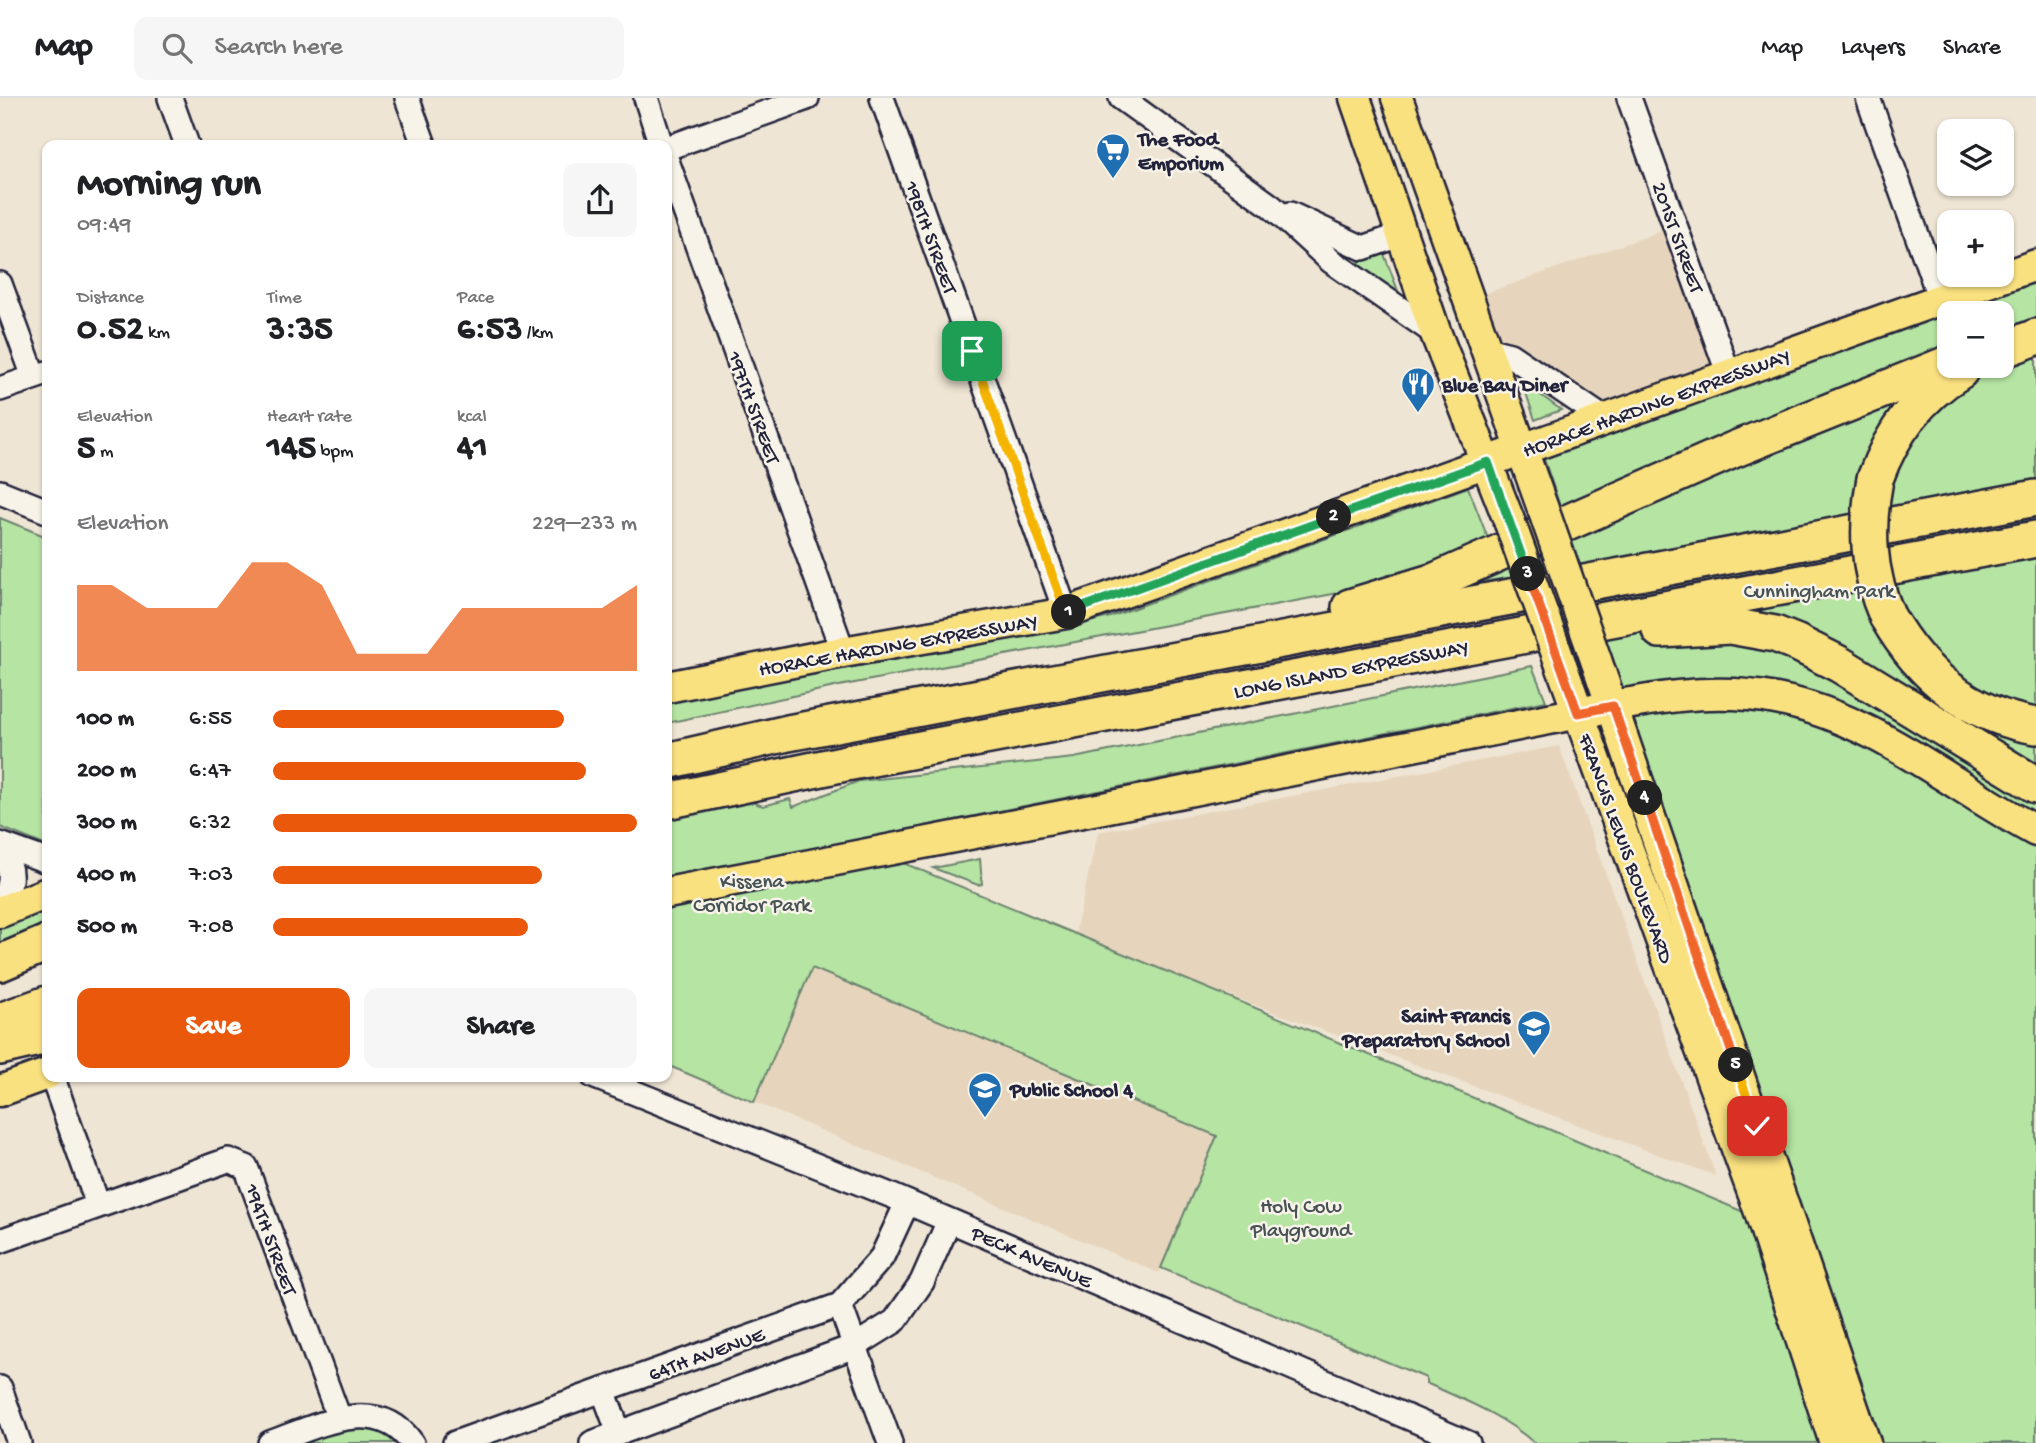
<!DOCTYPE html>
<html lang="en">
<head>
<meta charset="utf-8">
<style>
  :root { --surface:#fff; --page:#f6f6f6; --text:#202124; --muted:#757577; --line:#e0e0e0; --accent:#ea580c }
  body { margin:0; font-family:"Gochi Hand",sans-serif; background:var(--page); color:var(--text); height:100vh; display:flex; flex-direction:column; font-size:26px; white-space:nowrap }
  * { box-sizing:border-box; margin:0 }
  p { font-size:23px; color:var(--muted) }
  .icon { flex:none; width:38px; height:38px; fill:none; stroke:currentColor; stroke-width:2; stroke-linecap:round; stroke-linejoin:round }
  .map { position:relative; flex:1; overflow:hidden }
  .drawer { position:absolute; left:42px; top:42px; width:630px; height:942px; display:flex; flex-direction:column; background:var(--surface); border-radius:14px; box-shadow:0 2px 5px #0004 }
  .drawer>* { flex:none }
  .tools { position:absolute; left:1937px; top:21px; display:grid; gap:14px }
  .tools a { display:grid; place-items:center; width:77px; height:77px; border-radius:14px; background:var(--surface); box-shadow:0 2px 5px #0004; font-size:35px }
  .pin { position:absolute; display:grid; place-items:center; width:60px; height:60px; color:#fff; margin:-30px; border-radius:14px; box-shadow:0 4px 10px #0006 }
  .km { position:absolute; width:35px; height:35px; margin:-18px; border-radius:50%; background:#222; color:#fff; font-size:19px; line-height:35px; text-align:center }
  .round { display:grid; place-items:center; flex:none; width:74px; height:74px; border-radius:14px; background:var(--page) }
  .headline { display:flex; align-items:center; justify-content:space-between; height:119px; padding:0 35px }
  h1 { font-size:38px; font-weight:700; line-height:52px }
  .figures { display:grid; grid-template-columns:repeat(3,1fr); gap:10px; height:119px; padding:7px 35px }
  .figures div { display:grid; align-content:center }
  .figures b { font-size:35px; font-weight:700 }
  .figures small { font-size:19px; font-weight:400 }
  .figures p { font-size:19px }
  .chart { height:196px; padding:14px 35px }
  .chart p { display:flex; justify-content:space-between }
  .chart svg { width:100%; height:126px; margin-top:7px; fill:var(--accent); opacity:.7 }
  .primary-button { display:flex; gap:14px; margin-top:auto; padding:14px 35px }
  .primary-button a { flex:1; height:80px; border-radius:14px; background:var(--accent); color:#fff; font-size:28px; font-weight:700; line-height:80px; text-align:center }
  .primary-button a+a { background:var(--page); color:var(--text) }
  ul { padding:0 35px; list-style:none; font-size:23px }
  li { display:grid; grid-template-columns:112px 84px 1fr; align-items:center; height:52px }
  li i { height:18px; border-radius:9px; background:var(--accent) }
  header { display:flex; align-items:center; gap:42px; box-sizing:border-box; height:98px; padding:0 35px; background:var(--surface); border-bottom:2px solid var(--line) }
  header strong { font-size:33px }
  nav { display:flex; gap:38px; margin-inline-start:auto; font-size:24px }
  .search { width:490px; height:63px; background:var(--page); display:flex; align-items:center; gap:18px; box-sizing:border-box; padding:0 24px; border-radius:14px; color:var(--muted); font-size:26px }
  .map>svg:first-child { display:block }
</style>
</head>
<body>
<header>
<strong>Map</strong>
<div class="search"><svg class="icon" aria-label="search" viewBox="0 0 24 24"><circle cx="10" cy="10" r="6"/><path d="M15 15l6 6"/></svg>Search here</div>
<nav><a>Map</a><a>Layers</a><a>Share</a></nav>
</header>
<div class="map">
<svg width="2036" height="1345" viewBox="0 0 2036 1345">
  <rect width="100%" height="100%" fill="#efe5d4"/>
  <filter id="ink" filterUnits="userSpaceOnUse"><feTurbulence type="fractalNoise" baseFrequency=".0143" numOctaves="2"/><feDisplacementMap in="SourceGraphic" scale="14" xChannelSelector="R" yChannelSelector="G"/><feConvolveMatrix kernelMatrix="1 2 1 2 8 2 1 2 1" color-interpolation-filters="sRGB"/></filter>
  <g filter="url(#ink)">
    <g fill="#e6d5bc">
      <polygon points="1667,131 1717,269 1603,309 1492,237 1478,198"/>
      <polygon points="1559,648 1716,1078 1074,840 1098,734"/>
      <polygon points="812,870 1218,1038 1159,1175 754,1004"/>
    </g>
    <g fill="#b5e4a3" stroke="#6c836f" stroke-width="2" fill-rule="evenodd">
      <polygon points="1384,156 1400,198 1356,165"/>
      <path d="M 2036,178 L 2036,1345 L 1534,1345 C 1503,1317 1464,1302 1426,1285 L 1426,1280 L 1161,1170 L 1217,1038 L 812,870 L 754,1004 L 667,967 L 667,674 L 763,708 L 790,701 L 793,709 L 859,683 L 1074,660 L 1532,568 L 1546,603 L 850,743 L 1520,1019 L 1807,1141 L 1581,469 L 1474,485 L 1569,435 L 1544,361 ZM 1950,215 L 2002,215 L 2002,268 L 1950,268 Z"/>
      <polygon points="1522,283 1561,312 1535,322"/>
      <polygon points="1468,389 1489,443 1438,468 1333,496 844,587 667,625 667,604 1071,528 1110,519"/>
      <polygon points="0,420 47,439 47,748 0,729"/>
      <polygon points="980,761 982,786 978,787 933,770"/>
      <polygon points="47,808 47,830 0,847 0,825"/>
      <polygon points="346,1329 380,1330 397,1345 303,1345"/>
    </g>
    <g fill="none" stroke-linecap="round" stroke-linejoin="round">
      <g stroke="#22223b" stroke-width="28">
        <g id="minor">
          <polyline points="170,0 187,47"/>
          <polyline points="407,0 424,47"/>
          <polyline points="646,0 661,47"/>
          <polyline points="882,0 1066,515"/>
          <polyline points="1121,0 1271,108 1331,163 1436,236"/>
          <polyline points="1629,0 1729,277"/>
          <polyline points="1868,0 1940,201"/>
          <polyline points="667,50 807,0"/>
          <polyline points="667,63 843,554"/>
          <polyline points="1290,116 1363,150 1400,137"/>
          <polyline points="0,186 34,279"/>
          <polyline points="1486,251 1510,257 1606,322"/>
          <polyline points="0,291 47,275"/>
          <polyline points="0,394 47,413"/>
          <polyline points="0,746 47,763"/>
          <path d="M 0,752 C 17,773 10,791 0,813"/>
          <polyline points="52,978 98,1107"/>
          <polyline points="593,978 890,1097 1468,1345"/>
          <polyline points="0,1143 228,1062 246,1069 339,1320"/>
          <polyline points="840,1207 890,1345"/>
          <polyline points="0,1290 19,1345"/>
          <polyline points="603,1292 619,1335"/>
          <path d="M 270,1345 C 315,1329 377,1295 412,1345"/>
          <polyline points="455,1345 840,1207 882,1159 907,1105"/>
          <polyline points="592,1345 855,1248 895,1223 922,1184 949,1123"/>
        </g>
      </g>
      <g stroke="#22223b" stroke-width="35">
        <g id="major">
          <polyline points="1355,0 1436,236 1510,425"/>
          <polyline points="1397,0 1543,411"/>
          <polyline points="1596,562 1865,1345"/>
          <polyline points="1561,567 1759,1111 1835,1345"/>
          <polyline points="667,589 843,554 1066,515 2036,167"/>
          <path d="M 667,795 C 905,750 1144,702 1382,654 C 1443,642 1503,630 1564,618 C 1634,604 1705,587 1776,601 C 1875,620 1950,687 2036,733"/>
          <polyline points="0,814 47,795"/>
          <polyline points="0,993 47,976"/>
        </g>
      </g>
      <g stroke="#22223b" stroke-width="40">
        <g id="highway">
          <polyline points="2002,252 2036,239"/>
          <path d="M 1875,381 C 1891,336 1919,298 1960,273"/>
          <polyline points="1350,509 1435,483 1733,352 1950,265"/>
          <path d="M 1887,518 C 1921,577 1968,617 2036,628"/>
          <polyline points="1660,532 1730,528 1775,536 1795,544 1839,566 2036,687"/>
          <polyline points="667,663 788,635 2036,400"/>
          <polyline points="667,703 846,665 2036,441"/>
          <polyline points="0,865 47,845"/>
          <polyline points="0,923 47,906"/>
          <polyline points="0,949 47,938"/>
        </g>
      </g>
      <use href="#minor" stroke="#f7f3e8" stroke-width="23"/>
      <use href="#major" stroke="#fae180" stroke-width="30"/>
      <use href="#highway" stroke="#fae180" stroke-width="35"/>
      <g stroke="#22223b" stroke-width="35" stroke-linecap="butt">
        <g id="major-bridge">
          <polyline points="1543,411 1596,562"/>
          <polyline points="1510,425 1561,567"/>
        </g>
      </g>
      <g stroke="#22223b" stroke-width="40" stroke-linecap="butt">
        <path id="highway-bridge" d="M 1875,381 C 1866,429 1867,472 1887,518"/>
      </g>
      <use href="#major-bridge" stroke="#fae180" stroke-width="30"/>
      <use href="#highway-bridge" stroke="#fae180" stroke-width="35"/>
    </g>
  </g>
  <g fill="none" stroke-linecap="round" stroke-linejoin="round" filter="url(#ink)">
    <g stroke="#fff" stroke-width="14">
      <polyline id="split-1" points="972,253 1066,515 1069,514"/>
    </g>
    <g stroke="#fff" stroke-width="14">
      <polyline id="split-2" points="1069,514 1334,419"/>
    </g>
    <g stroke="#fff" stroke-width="14">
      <polyline id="split-3" points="1334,419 1488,364 1528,476"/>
    </g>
    <g stroke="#fff" stroke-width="14">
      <polyline id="split-4" points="1528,476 1578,615 1613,608 1645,700"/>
    </g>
    <g stroke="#fff" stroke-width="14">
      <polyline id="split-5" points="1645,700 1736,967"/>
    </g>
    <g stroke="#fff" stroke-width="14">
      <polyline id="split-6" points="1736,967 1757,1028"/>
    </g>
    <use href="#split-1" stroke="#f5b400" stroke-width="9"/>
    <use href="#split-2" stroke="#22a559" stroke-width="9"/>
    <use href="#split-3" stroke="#22a559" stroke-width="9"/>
    <use href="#split-4" stroke="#f0652b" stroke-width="9"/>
    <use href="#split-5" stroke="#f0652b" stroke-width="9"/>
    <use href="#split-6" stroke="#f5b400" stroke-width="9"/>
  </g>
  <defs>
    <g id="supermarket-pin" transform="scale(1.75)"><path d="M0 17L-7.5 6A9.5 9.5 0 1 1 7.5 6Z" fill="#1f6fb2" stroke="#f7f3e8"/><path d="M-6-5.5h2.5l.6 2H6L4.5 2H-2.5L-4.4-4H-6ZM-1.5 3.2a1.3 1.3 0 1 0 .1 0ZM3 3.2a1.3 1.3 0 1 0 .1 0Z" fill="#fff"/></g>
    <g id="restaurant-pin" transform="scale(1.75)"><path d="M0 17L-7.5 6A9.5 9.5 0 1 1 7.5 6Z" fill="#1f6fb2" stroke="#f7f3e8"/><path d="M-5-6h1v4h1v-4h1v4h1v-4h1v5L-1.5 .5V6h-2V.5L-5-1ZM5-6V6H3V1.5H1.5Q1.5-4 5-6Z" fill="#fff"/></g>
    <g id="school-pin" transform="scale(1.75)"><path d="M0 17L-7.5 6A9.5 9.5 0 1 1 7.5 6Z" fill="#1f6fb2" stroke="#f7f3e8"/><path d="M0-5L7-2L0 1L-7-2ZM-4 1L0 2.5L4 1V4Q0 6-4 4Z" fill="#fff"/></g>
  </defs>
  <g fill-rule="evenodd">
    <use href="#supermarket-pin" x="1113" y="52"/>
    <use href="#restaurant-pin" x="1418" y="286"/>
    <use href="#school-pin" x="1534" y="929"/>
    <use href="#school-pin" x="985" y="991"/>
  </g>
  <g text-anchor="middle" stroke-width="5" stroke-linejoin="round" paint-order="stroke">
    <g font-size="21" font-weight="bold" fill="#22223b" stroke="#f7f3e8" text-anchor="start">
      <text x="1138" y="47">The Food<tspan x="1138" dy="24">Emporium</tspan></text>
      <text x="1442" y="293">Blue Bay Diner</text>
      <text x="1510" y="924" text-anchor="end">Saint Francis<tspan x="1510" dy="24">Preparatory School</tspan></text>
      <text x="1010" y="998">Public School 4</text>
    </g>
    <g font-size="21" fill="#22223b" stroke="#f7f3e8">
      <text transform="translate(932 139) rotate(70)" y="7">198TH STREET</text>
      <text transform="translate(1679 139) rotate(70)" y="7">201ST STREET</text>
      <text transform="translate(1656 304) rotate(-20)" y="7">HORACE HARDING EXPRESSWAY</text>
      <text transform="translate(755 309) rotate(70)" y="7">197TH STREET</text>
      <text transform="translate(898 546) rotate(-10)" y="7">HORACE HARDING EXPRESSWAY</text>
      <text transform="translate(1351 570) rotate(-11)" y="7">LONG ISLAND EXPRESSWAY</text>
      <text transform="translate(1627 750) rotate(70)" y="7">FRANCIS LEWIS BOULEVARD</text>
      <text transform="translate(272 1141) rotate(70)" y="7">194TH STREET</text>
      <text transform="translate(1032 1158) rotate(23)" y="7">PECK AVENUE</text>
      <text transform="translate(706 1255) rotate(-20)" y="7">64TH AVENUE</text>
    </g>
    <g font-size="21" fill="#475255" stroke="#f7f3e8">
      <text x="1819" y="499">Cunningham Park</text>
      <text x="752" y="789">Kissena<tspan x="752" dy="24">Corridor Park</tspan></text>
      <text x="1301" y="1114">Holy Cow<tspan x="1301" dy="24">Playground</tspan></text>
    </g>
  </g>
</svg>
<div class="tools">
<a><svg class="icon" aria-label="layers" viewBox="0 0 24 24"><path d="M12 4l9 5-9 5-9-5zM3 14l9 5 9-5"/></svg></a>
<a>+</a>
<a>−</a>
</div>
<div class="pin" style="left:972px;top:253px;background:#1e9e55"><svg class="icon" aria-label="arrive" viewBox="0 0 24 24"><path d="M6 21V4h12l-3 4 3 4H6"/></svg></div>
<div class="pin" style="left:1757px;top:1028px;background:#d93025"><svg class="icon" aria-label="check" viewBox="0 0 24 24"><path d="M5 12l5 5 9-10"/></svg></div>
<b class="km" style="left:1069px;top:514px">1</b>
<b class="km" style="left:1334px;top:419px">2</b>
<b class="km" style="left:1528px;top:476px">3</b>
<b class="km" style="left:1645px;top:700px">4</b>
<b class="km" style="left:1736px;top:967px">5</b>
<section class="drawer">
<div class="headline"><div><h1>Morning run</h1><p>09:49</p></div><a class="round"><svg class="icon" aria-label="share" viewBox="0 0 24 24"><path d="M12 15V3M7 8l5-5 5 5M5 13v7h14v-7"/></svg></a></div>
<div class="figures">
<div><p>Distance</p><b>0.52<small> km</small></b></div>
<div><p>Time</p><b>3:35</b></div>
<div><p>Pace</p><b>6:53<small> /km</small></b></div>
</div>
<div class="figures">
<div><p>Elevation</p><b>5<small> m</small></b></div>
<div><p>Heart rate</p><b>145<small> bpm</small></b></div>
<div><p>kcal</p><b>41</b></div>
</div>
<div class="chart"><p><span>Elevation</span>229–233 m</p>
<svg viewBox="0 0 160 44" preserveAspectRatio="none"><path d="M0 44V14L10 14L20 22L30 22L40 22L50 6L60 6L70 14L80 38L90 38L100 38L110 22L120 22L130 22L140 22L150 22L160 14V44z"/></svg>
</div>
<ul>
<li><b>100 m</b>6:55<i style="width:80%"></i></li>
<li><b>200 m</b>6:47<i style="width:86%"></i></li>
<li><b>300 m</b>6:32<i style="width:100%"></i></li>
<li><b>400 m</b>7:03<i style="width:74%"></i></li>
<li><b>500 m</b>7:08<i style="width:70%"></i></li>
</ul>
<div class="primary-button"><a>Save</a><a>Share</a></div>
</section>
</div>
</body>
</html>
